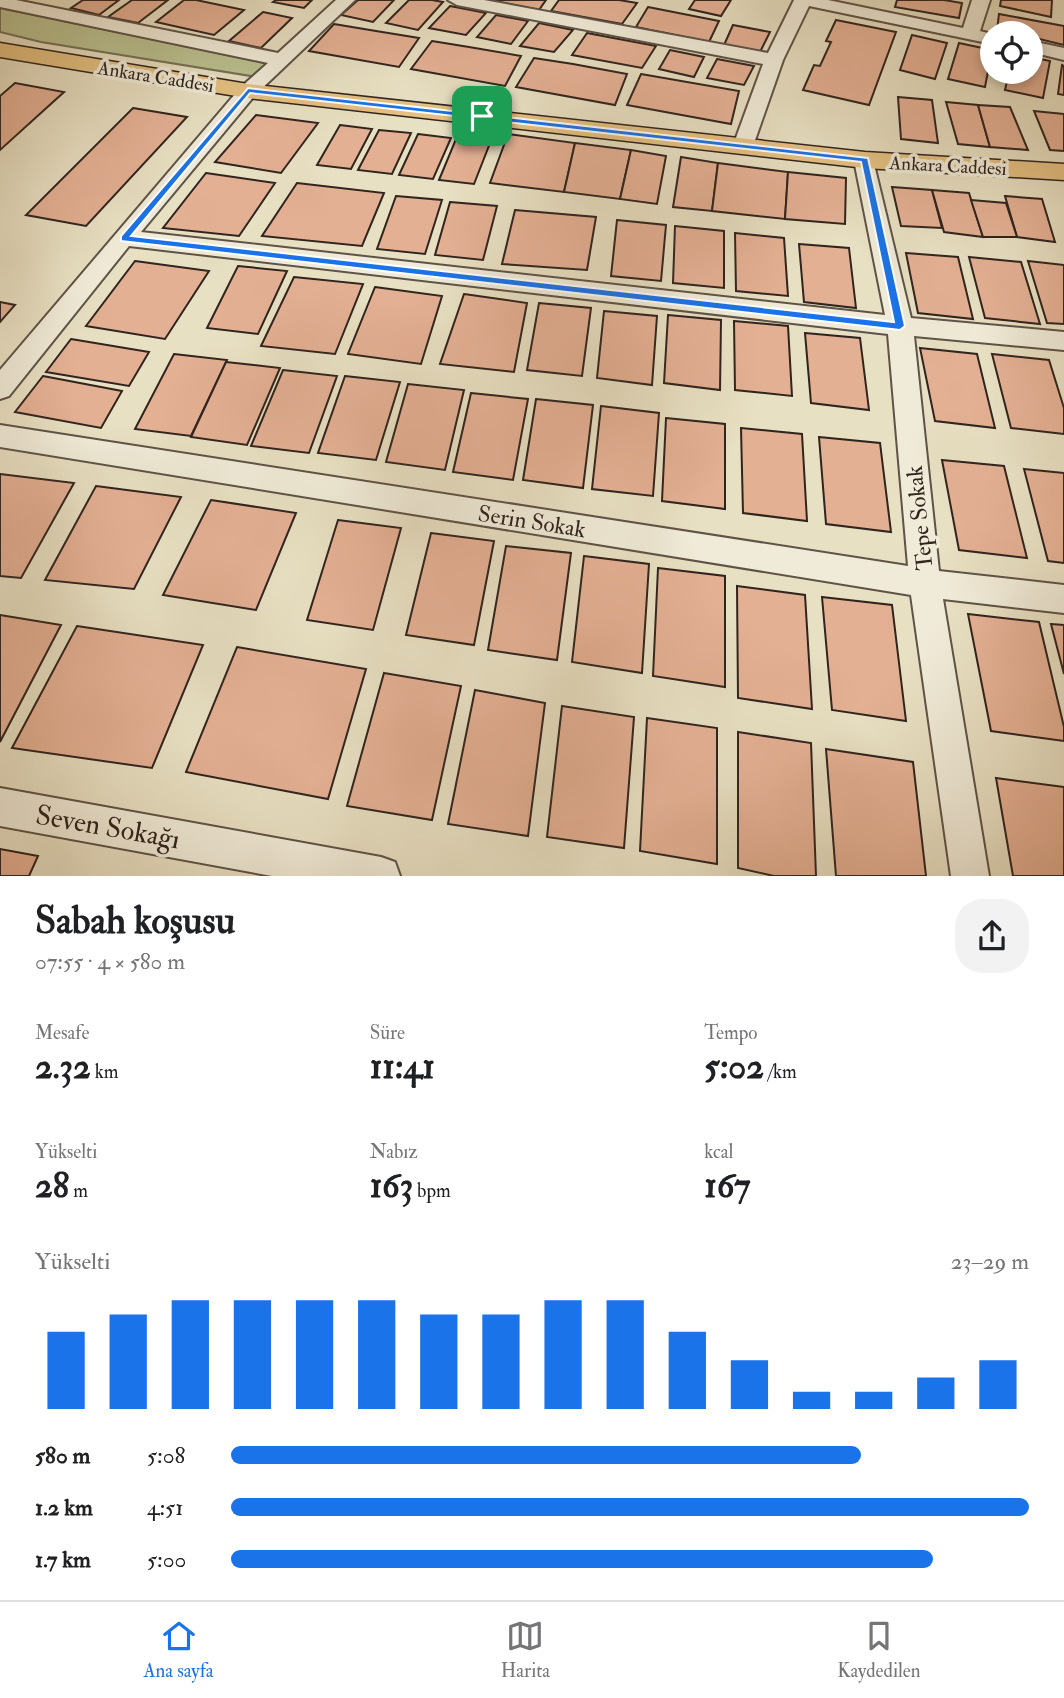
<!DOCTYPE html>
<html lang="tr">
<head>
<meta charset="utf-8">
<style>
  :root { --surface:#fff; --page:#f2f2f2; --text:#202124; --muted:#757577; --line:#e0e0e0; --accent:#1a73e8 }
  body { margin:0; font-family:"IM FELL Double Pica",serif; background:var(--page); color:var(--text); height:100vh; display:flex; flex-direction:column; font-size:26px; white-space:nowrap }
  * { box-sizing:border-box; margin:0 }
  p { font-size:23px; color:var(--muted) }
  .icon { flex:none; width:38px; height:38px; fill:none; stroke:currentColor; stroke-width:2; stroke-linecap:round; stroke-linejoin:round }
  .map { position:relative; height:876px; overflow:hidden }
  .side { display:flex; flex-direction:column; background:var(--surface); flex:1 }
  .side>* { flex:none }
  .fabs { position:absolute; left:980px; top:21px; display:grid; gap:14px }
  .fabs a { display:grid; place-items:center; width:63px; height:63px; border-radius:50%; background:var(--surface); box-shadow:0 4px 10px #0003; font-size:35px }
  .pin { position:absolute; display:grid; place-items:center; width:60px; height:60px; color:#fff; margin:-30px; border-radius:14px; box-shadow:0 4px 10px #0006 }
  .round { display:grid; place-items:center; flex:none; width:74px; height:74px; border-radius:28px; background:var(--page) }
  .overview { display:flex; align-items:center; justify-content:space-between; height:119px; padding:0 35px }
  h1 { font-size:38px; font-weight:700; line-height:52px }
  .stats { display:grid; grid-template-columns:repeat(3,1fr); gap:10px; height:119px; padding:7px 35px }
  .stats div { display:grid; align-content:center }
  .stats b { font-size:35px; font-weight:700 }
  .stats small { font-size:19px; font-weight:400 }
  .stats p { font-size:19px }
  .chart { height:196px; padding:14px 35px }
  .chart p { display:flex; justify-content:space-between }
  .chart svg { width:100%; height:126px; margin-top:7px; stroke:var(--accent); stroke-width:6 }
  ul { padding:0 35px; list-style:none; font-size:23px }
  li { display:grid; grid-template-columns:112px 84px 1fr; align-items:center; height:52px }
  li i { height:18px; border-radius:9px; background:var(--accent) }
  .menu { display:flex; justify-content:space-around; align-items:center; height:98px; border-top:2px solid var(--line); background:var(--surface); font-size:19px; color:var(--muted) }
  .menu a { display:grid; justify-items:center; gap:4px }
  .menu .on { color:var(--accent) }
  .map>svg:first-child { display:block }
</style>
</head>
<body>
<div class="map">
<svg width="1064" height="876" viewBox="0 0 1064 876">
  <rect width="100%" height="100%" fill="#e8e0c3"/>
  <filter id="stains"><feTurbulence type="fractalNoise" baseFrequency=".00286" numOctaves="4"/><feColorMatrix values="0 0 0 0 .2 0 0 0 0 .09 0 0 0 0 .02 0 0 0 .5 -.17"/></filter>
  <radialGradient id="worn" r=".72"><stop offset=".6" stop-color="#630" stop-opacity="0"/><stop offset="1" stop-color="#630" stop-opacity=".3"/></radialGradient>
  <polygon fill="#bac191" stroke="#757258" stroke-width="2" points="0,8 276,65 263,78 41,42 0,32"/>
  <g fill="#e4b094" stroke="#30241e" stroke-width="2">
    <polygon points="83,0 119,0 99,15 71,8"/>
    <polygon points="132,0 168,0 138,23 108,17"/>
    <polygon points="184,0 196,0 244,10 214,35 156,22"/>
    <polygon points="276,0 312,0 304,8 273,2"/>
    <polygon points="358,0 394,0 373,22 341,15"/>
    <polygon points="409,0 432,0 443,2 418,30 386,23"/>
    <polygon points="489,0 546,0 539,10"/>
    <polygon points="559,0 619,0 637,3 622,24 551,11"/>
    <polygon points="695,0 731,0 721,16 689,9"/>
    <polygon points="897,0 944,0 962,3 959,18 895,7"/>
    <polygon points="1001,0 1052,0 1051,17 1000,6"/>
    <polygon points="450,6 486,13 466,35 429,28"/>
    <polygon points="648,7 719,21 709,42 636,27"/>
    <polygon points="263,12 292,18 261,48 229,41"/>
    <polygon points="999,14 1064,26 1064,45 1031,37 1031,33 997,30"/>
    <polygon points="496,15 528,21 511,44 477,37"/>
    <polygon points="836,20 896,32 869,105 803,90 814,65 820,66 831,42 826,41"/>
    <polygon points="539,23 573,30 554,52 520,46"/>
    <polygon points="334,24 370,30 419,38 399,67 309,51"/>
    <polygon points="733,25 770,32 760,52 724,45"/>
    <polygon points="587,33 656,46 642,68 572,55"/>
    <polygon points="912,35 947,43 935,79 900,70"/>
    <polygon points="432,41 469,47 521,56 505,86 411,69"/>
    <polygon points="959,43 992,50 985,87 948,79"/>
    <polygon points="670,50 704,57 694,77 659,69"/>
    <polygon points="1031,57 1050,61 1043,98 1005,90 1009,72 1031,72"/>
    <polygon points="534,58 573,64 627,74 615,105 516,87"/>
    <polygon points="717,59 754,66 744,85 707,78"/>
    <polygon points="1062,65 1064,66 1064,95 1058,94"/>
    <polygon points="641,74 739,91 731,124 627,105"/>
    <polygon points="15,83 64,92 0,150 0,96"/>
    <polygon points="898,97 932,100 938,143 901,139"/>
    <polygon points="946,102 978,105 990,147 958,144"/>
    <polygon points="978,105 1010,107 1028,150 990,147"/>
    <polygon points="133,108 187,117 86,226 26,215"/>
    <polygon points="1034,111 1064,114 1064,151 1050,150"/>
    <polygon points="256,115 318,123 281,173 215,162"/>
    <polygon points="340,125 372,129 351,169 317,165"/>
    <polygon points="379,130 411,133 392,174 358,170"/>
    <polygon points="418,134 451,138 433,179 399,175"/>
    <polygon points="508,134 575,143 564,192 490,183"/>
    <polygon points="456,139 490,143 474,184 439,180"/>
    <polygon points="575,143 631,150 620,199 564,192"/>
    <polygon points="631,150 666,156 657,204 620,199"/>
    <polygon points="681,157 718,163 712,211 673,207"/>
    <polygon points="718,163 788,172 785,219 712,211"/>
    <polygon points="788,172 846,178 845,224 785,219"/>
    <polygon points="206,173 275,183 239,236 163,228"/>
    <polygon points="297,183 384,193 362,246 262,236"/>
    <polygon points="892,187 932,190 942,228 901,226"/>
    <polygon points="932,190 969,193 983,237 944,232"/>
    <polygon points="396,196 442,200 425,254 377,249"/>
    <polygon points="1005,196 1042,199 1055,242 1017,237"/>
    <polygon points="971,200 1006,203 1017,237 983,237"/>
    <polygon points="450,202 497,206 483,260 435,255"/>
    <polygon points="515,210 596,217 587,270 502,264"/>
    <polygon points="617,220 666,225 661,281 611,276"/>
    <polygon points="675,226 724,231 724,288 673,283"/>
    <polygon points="735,233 784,238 788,296 736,291"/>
    <polygon points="799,244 849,248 856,308 804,302"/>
    <polygon points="906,253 958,257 973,319 918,313"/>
    <polygon points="969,257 1021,262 1040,324 985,318"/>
    <polygon points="135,261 209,271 165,339 86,326"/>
    <polygon points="1028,261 1064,265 1064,324 1047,323"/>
    <polygon points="238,266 287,271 258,334 207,328"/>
    <polygon points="294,277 363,284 335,354 261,346"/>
    <polygon points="375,287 442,296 421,364 348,354"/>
    <polygon points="464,294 527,303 514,372 440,364"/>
    <polygon points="0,302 15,305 0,322"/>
    <polygon points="539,303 591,308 582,376 527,370"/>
    <polygon points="604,311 657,316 652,385 597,378"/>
    <polygon points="668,315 721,320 720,390 664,383"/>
    <polygon points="734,321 788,326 792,396 735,390"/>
    <polygon points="805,333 860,338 869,410 811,403"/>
    <polygon points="71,339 149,352 129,386 46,372"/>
    <polygon points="920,348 977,354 995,428 935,421"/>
    <polygon points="174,354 227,360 191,436 135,429"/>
    <polygon points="992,354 1049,360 1064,408 1064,434 1011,428"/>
    <polygon points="226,362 280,368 247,445 191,437"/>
    <polygon points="283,370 337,376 309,453 251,446"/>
    <polygon points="43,376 122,391 101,428 15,412"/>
    <polygon points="345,376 400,382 376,460 318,453"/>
    <polygon points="408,384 464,390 445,470 386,462"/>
    <polygon points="471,393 528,399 513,480 453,472"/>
    <polygon points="536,399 593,405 583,488 523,480"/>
    <polygon points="601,406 659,413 653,496 592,489"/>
    <polygon points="666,418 725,424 725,509 662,501"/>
    <polygon points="741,428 802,434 807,521 743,513"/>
    <polygon points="819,437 880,443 891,532 826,524"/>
    <polygon points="942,460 1004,466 1027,558 959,550"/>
    <polygon points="1024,469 1064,473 1064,563 1048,561"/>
    <polygon points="0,474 74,483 21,578 0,576"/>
    <polygon points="96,486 181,497 134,589 45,580"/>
    <polygon points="211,500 296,513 256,610 163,595"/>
    <polygon points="338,520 401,528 373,630 307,620"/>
    <polygon points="431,533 494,541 474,645 406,635"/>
    <polygon points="506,546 571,553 557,660 488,650"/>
    <polygon points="584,556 649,564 642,673 572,662"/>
    <polygon points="658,568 725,576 725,687 653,676"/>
    <polygon points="737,586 805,595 812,709 738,698"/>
    <polygon points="822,597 892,605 906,721 832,710"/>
    <polygon points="968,614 1039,622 1064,727 1064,741 991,731"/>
    <polygon points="0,615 61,625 0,742"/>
    <polygon points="1051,624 1064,625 1064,674"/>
    <polygon points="77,626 203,645 152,768 12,748"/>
    <polygon points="237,647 366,669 328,799 186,772"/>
    <polygon points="384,673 461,686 432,820 347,806"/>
    <polygon points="475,690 545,703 528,836 448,824"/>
    <polygon points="562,706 634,717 624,848 547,837"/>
    <polygon points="647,718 717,728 717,864 640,851"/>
    <polygon points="738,732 811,743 816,876 774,876 738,868"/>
    <polygon points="826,749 913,762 926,876 836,876"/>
    <polygon points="996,778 1064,787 1064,876 1013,876"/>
    <polygon points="0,849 38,856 29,876 0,876"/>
  </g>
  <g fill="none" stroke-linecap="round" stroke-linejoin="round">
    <g stroke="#5e5347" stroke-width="4">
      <g id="minor">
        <polygon points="0,0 16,0 278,53 336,0 355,0 255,95 141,232 885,315 854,160 858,156 872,156 911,318 1064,332 1064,350 914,336 939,571 1064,585 1064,613 943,599 989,876 951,876 911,595 0,447 0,425 908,566 888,334 129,246 9,396 0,399 0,370 241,87 268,63 0,7"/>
        <polygon points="448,0 484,0 768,53 794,0 828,0 963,28 972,0 990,0 980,31 992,34 992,44 809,6 783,60 753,146 750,150 736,150 733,146 763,64 457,5"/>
        <polygon points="1031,41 1064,48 1064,60 1031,52"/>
        <polygon points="0,788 381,857 395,862 400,876 272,876 0,826"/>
      </g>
    </g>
    <g stroke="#30241e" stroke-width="3">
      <polygon id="major" points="0,43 248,84 865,152 1064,164 1064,180 865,168 248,98 0,57"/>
    </g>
    <use href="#minor" fill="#f0ebd8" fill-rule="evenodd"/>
    <use href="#major" fill="#e4c082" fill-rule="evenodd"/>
  </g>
  <path fill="#1a73e8" stroke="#fff" stroke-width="2" fill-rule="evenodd" d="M 248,88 L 868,158 L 905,326 L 900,330 L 121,241 L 121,236 ZM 250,93 L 861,162 L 894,322 L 131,236 Z"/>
  <g text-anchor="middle" stroke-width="7" stroke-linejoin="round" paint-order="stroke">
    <g font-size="19" fill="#30241e" stroke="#f0ebd8">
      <text transform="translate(156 76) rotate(9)" y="7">Ankara Caddesi</text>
      <text transform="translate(948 165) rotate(3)" y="7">Ankara Caddesi</text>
    </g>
    <g font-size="23" fill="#30241e" stroke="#f0ebd8">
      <text transform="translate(919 518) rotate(-96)" y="8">Tepe Sokak</text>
      <text transform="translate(532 521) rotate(9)" y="8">Serin Sokak</text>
    </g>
    <g font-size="28" fill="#30241e" stroke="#f0ebd8">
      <text transform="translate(108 826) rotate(10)" y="10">Seven Sokağı</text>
    </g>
  </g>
  <rect width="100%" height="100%" filter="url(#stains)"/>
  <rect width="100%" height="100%" fill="url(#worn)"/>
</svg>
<div class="fabs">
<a><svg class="icon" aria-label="locate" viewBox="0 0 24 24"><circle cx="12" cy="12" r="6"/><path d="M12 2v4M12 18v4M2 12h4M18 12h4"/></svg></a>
</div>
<div class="pin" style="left:482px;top:116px;background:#1e9e55"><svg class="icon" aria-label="arrive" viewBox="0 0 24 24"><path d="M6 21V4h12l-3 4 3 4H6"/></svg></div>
</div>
<section class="side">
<div class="overview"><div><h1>Sabah koşusu</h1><p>07:55 · 4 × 580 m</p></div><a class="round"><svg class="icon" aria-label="share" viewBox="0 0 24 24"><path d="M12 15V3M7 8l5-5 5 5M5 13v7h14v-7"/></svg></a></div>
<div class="stats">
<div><p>Mesafe</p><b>2.32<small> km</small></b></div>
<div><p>Süre</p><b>11:41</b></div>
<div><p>Tempo</p><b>5:02<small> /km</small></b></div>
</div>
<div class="stats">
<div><p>Yükselti</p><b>28<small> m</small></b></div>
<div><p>Nabız</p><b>163<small> bpm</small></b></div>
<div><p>kcal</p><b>167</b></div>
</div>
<div class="chart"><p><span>Yükselti</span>23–29 m</p>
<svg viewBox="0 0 160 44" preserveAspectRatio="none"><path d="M5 44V17M15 44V11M25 44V6M35 44V6M45 44V6M55 44V6M65 44V11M75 44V11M85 44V6M95 44V6M105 44V17M115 44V27M125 44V38M135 44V38M145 44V33M155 44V27"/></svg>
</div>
<ul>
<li><b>580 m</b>5:08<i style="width:79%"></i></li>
<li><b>1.2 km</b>4:51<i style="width:100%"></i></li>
<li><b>1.7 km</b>5:00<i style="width:88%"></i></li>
</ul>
</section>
<nav class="menu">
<a class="on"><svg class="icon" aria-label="home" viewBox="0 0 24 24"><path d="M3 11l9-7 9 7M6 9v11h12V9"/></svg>Ana sayfa</a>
<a><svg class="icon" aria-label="map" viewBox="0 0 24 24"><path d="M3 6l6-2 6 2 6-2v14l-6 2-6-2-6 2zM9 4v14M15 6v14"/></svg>Harita</a>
<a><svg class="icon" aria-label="saved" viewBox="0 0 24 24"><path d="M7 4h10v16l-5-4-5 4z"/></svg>Kaydedilen</a>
</nav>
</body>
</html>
